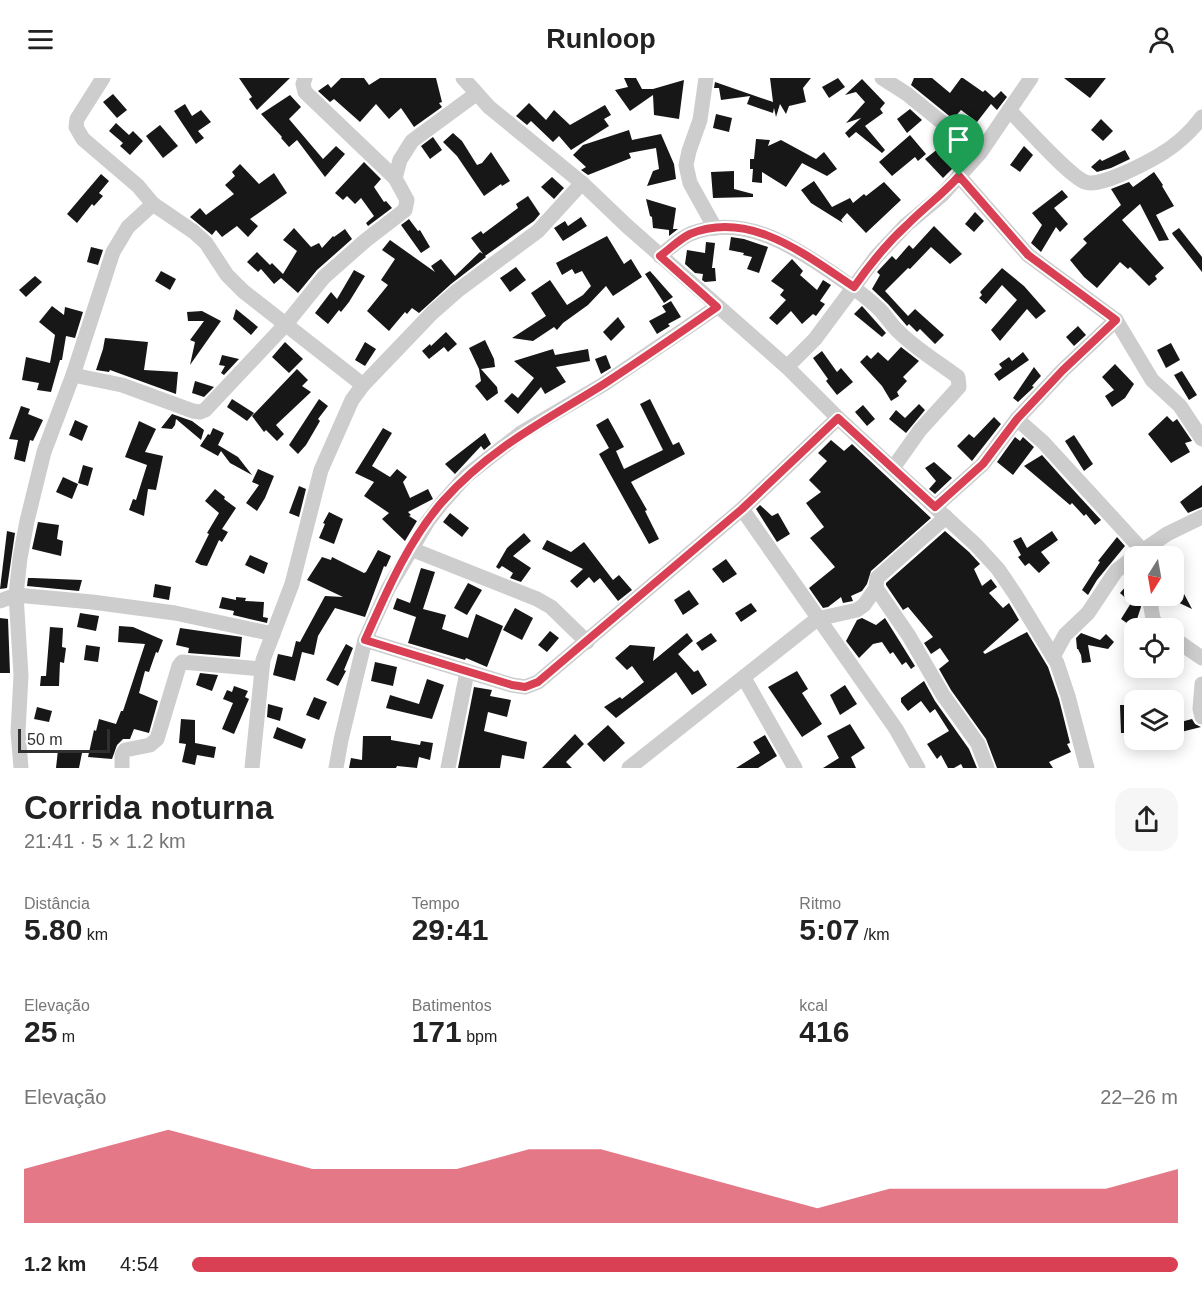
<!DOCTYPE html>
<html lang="pt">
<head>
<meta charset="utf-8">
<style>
  :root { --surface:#fff; --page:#f6f6f6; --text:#222; --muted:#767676; --accent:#d94054 }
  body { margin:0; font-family:Helvetica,sans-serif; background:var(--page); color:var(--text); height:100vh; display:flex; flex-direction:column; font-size:22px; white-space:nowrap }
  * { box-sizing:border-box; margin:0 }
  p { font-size:20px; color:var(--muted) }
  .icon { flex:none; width:33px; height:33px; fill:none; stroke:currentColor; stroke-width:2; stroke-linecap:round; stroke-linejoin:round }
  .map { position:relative; height:690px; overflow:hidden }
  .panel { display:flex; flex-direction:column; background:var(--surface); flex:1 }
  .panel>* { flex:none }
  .needle { width:39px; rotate:191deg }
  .controls { position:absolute; left:1124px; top:468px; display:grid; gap:12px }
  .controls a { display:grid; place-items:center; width:60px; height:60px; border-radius:12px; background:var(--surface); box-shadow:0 3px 15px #0003; font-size:30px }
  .scale { position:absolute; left:18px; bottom:15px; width:92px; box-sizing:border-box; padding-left:6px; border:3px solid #303030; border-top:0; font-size:16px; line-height:21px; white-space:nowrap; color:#303030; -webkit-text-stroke:4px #fff; paint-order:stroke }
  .pin { position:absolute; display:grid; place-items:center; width:51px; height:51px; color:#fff; margin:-62px -26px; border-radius:50% 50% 50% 0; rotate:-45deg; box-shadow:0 0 6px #0007 }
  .pin .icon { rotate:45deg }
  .round { display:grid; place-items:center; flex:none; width:63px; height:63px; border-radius:18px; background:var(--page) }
  .headline { display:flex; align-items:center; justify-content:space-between; height:102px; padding:0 24px }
  h1 { font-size:33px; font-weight:800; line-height:45px }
  .metrics { display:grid; grid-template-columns:repeat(3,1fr); gap:9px; height:102px; padding:6px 24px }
  .metrics div { display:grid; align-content:center }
  .metrics b { font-size:30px; font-weight:800 }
  .metrics small { font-size:16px; font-weight:400 }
  .metrics p { font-size:16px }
  .chart { height:168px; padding:12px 24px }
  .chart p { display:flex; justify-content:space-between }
  .chart svg { width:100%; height:108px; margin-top:6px; fill:var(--accent); opacity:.7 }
  ul { padding:0 24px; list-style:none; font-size:20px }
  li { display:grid; grid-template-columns:96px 72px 1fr; align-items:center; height:45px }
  li i { height:15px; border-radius:8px; background:var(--accent) }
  header { display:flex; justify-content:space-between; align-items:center; height:78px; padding:0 24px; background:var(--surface); font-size:27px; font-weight:800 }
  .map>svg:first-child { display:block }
</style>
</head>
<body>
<header><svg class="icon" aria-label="menu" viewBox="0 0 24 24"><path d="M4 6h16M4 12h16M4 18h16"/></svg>Runloop<svg class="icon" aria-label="person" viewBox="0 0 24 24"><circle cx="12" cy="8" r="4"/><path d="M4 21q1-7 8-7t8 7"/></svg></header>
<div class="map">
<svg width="1202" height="690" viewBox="0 0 1202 690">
  <rect width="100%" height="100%" fill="#fff"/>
  <g fill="#171717">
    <polygon points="239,0 290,0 257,32 249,21 252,19"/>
    <polygon points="341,0 364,0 369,7 380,0 436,0 442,24 439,25 442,29 414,49 401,30 389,41 376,26 360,44 334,21 330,24 318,13 328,6 331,10"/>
    <polygon points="624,0 636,0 642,11 653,11 684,2 679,41 654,37 653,17 630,33 615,12 628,9"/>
    <polygon points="770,0 811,0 803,10 806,24 789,28 786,36 780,26 776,39 774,30 773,35 747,26 750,18 721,22 719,10 714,10 715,4 773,24"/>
    <polygon points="838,0 845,9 829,20 822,9"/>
    <polygon points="914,0 932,0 950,15 961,0 963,0 983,14 985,12 994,20 1001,13 1007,19 997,32 991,26 977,44 961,32 953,41 911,7"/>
    <polygon points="1064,0 1106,0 1090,20"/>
    <polygon points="862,1 885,25 880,31 883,35 865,48 885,72 882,75 856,54 849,60 845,55 861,40 846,45 865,24 856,14 845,17"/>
    <polygon points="113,16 127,32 117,40 103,24"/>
    <polygon points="290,17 301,29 289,41 323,81 336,68 345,76 325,99 297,62 289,69 281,60 282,59 261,36"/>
    <polygon points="529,25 546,42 554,32 570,47 605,27 611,37 604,41 609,48 571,72 559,58 553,64 531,43 527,47 516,38"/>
    <polygon points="185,26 192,38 201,32 211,44 198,53 204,60 196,66 174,33"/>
    <polygon points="910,31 922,42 907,55 897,41"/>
    <polygon points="716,36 732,40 729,54 713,50"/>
    <polygon points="1101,41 1113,53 1103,63 1091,52"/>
    <polygon points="116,45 129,57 133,53 143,63 130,77 120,68 123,65 109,53"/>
    <polygon points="160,47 178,68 163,80 146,58"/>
    <polygon points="629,52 632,62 661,56 674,86 676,101 647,108 653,93 659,91 656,70 629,75 631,80 588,97 581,92 586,89 573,77 583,67"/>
    <polygon points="453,55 462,63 477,87 482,85 491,74 510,103 502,108 501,106 484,118 457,78 443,64"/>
    <polygon points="910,57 926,76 918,83 915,79 892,98 879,84"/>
    <polygon points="433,59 442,72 430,81 421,68"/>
    <polygon points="756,61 770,62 768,68 781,62 816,81 824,74 837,91 827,98 802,85 786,109 762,94 762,105 752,104 753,91 750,91 750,81 754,81"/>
    <polygon points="1024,68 1033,77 1020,94 1010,87"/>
    <polygon points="939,70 955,88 943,100 925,81"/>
    <polygon points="1125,72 1130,81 1111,90 1097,94 1091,89 1100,81 1102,83"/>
    <polygon points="364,84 381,101 374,109 384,124 386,123 392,130 368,148 366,145 374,138 361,120 355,126 347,118 343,122 335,115"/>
    <polygon points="240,86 259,106 274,95 287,115 250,141 258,148 248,159 237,148 222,159 216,152 212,157 190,139 200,130 206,137 234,116 225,107 235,98 232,94"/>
    <polygon points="734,93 734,111 753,116 753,119 713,120 711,94"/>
    <polygon points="1154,94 1163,107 1162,108 1174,128 1156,137 1169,162 1159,163 1140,126 1122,142 1164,190 1155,198 1157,201 1149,208 1130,189 1128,191 1120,184 1097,210 1084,199 1070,182 1087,165 1083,161 1121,127 1111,111 1129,104 1133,109"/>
    <polygon points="101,96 109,103 99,115 103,118 94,128 92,126 77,145 67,136"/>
    <polygon points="552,99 564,110 554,121 541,109"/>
    <polygon points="814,103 832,129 850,120 853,125 864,116 866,118 884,104 901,122 866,155 847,135 841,142 843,145 811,125 801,112"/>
    <polygon points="1062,112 1068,119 1054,130 1068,146 1060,154 1056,149 1041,174 1031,165 1042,147 1032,135"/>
    <polygon points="528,118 540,136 534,143 485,178 486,179 451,206 419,235 412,230 407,236 405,234 389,253 367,233 388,207 381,202 395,181 382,172 390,162 435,194 431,188 441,181 455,198 480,174 483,176 471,160 481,153 483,156 518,130 516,126"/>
    <polygon points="646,121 676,130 673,151 678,151 669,158 669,152 653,150 652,139 650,138"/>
    <polygon points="975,134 984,143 974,154 965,146"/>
    <polygon points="581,139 587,148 563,163 554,150 565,143 568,148"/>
    <polygon points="409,141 418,153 420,152 430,169 421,175 401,147"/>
    <polygon points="934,148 962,176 950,186 931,169 910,191 908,190 885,213 908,238 915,231 944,257 935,266 920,251 917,254 909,246 907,248 888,226 872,211 880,197 877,194 892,178 896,182 909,167 913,171"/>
    <polygon points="294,150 311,169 319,165 322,170 333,158 334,159 345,151 352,161 317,192 298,215 281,200 274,206 261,191 258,194 247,184 257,174 270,187 272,185 283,196 297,173 283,162"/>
    <polygon points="1179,150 1202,179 1202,194 1173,157 1172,155"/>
    <polygon points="607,158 624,186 631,181 642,199 613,218 606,208 588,227 563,245 557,252 554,249 533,263 512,260 546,238 531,215 550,202 567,227 583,217 591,208 582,193 575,196 572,191 562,197 556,185"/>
    <polygon points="731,159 744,161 768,169 759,195 747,191 752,179 743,177 744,175 729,172"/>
    <polygon points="706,164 715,165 712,190 715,190 716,203 705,204 702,202 703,196 695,195 685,186 687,172 705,175"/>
    <polygon points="91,169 103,172 98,187 87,184"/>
    <polygon points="792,181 803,193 800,197 817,212 823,202 831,207 820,223 825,226 816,238 813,236 802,246 791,233 777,247 769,240 786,222 780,217 784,212 771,203"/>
    <polygon points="516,189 526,202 510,214 500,200"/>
    <polygon points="1002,190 1024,208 1046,233 1036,241 1027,231 1000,263 991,252 1017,222 1002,207 986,226 979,220 982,217 980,214"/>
    <polygon points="354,192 365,198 349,224 341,234 339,232 328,246 315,235 331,214 337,221"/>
    <polygon points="161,193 176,201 170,212 155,203"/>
    <polygon points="650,193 673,219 664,225 645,196"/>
    <polygon points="35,198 42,204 26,219 19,212"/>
    <polygon points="671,223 681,239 668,246 670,248 657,256 649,243 666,234 662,228"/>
    <polygon points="52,228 64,237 65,229 83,234 75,260 66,258 62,282 60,282 51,314 37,312 39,305 22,302 26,279 50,285 55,257 39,244"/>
    <polygon points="862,228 886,255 882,259 854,236"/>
    <polygon points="236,231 258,249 251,257 233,241"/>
    <polygon points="202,233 221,243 190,287 195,264 190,262 204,243 188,243 187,234"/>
    <polygon points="618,239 625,249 611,263 603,254"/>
    <polygon points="1078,248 1086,257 1074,268 1066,259"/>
    <polygon points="446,254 457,266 448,274 444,269 429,281 422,273 430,266 431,268"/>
    <polygon points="105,260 148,264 144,292 178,294 176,316 110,292 109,294 96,292 103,271"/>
    <polygon points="485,262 494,281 495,289 481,291 497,309 498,315 487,323 475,308 481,303 479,291 469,270"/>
    <polygon points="285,264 303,281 289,295 272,279"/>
    <polygon points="365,264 376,271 365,288 355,282"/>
    <polygon points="1171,265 1180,282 1166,290 1157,272"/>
    <polygon points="901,269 919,283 903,299 907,303 897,314 899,318 891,323 882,308 860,284 867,277 871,281 878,274 888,283"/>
    <polygon points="553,271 555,277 588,271 590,283 556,289 566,304 545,316 541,309 518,336 504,323 512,315 518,320 534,300 514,283"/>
    <polygon points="822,273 837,294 841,290 853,304 837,317 826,303 828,301 813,280"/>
    <polygon points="1023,274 1029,282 999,303 994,296 1002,290 999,286 1009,279 1012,283"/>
    <polygon points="222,277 239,281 224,297 221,295 225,288 219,287"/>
    <polygon points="606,277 611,290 601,296 595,281"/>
    <polygon points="1115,286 1134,306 1125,320 1112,329 1105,318 1114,312 1102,299"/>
    <polygon points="1034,289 1041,298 1032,308 1034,309 1018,324 1013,320"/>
    <polygon points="297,291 308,302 302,308 311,314 276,347 284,356 277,363 266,352 264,354 252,338"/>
    <polygon points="1182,293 1197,317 1189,322 1174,297"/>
    <polygon points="195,303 214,309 204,319 192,315"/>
    <polygon points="232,321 254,335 247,343 227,329"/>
    <polygon points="319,321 328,328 318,341 320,343 306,367 298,376 289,367"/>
    <polygon points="650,321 673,367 679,364 685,376 631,404 647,432 645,433 659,461 649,466 599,376 609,370 596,347 608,340 624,369 616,373 624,391 663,372 640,326"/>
    <polygon points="919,326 925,332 906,355 889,341 896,332 905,340"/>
    <polygon points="863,327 875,341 867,348 855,334"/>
    <polygon points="21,328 30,331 28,336 43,342 33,363 30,362 25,384 14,381 18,362 9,361"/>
    <polygon points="172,336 192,343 204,352 201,362 176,341 175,347 172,351 161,350"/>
    <polygon points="1167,338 1173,344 1177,341 1192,363 1185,365 1190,374 1171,385 1148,356"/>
    <polygon points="994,339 1001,346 972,383 957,368 969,356 974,360"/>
    <polygon points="75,342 88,348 82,363 69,357"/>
    <polygon points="139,343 156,351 145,374 163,378 156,412 148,411 144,438 129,432 133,421 136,422 147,387 125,379"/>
    <polygon points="213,350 224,355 218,367 238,379 252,397 230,385 221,373 218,378 200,368 208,356 210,357"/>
    <polygon points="383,350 392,355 372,388 390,399 397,391 407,399 403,404 410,420 428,411 433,421 408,434 411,437 409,438 417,443 405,463 382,441 389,435 364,418 374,404 355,395"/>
    <polygon points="485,355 491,366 484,372 481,368 455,396 445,386"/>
    <polygon points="1074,357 1093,386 1084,393 1065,363"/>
    <polygon points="1015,359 1020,363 1023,359 1034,369 1013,397 997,384"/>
    <polygon points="831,362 844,373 852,366 931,440 871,493 867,506 862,513 851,518 853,523 843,525 841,519 828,529 823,530 809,510 835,489 810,460 824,449 806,425 821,414 809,402 827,383 818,375"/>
    <polygon points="1042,377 1066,404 1101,442 1095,447 1086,436 1084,438 1072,425 1070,427 1024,388"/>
    <polygon points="934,384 952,400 935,416 929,411 936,403 925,390"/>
    <polygon points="83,387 93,390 88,408 78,405"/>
    <polygon points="258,391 274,398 265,420 257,433 246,425 259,407 252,404"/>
    <polygon points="63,399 78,406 72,421 56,414"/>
    <polygon points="1202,407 1202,429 1188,435 1180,424"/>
    <polygon points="299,408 306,411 299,439 289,435"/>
    <polygon points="215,411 225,419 224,421 236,430 222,451 228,454 222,464 219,462 207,488 201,487 195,484 209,456 207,455 219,435 205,423"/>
    <polygon points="760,427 772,438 778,435 790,456 777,464 756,431"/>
    <polygon points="329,434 343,441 334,466 319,460 325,446 323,445"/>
    <polygon points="450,435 469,450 462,459 443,444"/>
    <polygon points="38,444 59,447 57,461 63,463 61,478 32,471"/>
    <polygon points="7,453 15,455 7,510 0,511"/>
    <polygon points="945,453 969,474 980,486 974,491 982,508 991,501 997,509 989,515 1003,530 1009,525 1019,542 983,574 985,576 1027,554 1048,589 1059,621 1070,665 1067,666 1071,674 1049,684 1053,690 997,690 986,661 951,612 939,591 949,583 940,570 931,576 924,565 933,559 908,529 903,532 886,507 886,505"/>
    <polygon points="1052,453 1058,462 1041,474 1050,485 1039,495 1029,485 1025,488 1018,479 1021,477 1013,463 1021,459 1027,470"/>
    <polygon points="524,455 531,463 513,478 531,490 521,504 510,500 513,495 502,488 499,491 496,489 507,470"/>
    <polygon points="1117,459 1125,468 1097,502 1088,517 1082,512 1100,484 1098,483"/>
    <polygon points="547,462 571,474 584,464 613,502 619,497 632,512 618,523 600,500 594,505 589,499 577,510 570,503 583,491 542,471"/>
    <polygon points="378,472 391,478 386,489 384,488 365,539 335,530 318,558 314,577 302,574 295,603 273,597 278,576 292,579 296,563 300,564 325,518 343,519 307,502 322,479 331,482 332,479 364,495 366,494"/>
    <polygon points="250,477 268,485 264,496 245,487"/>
    <polygon points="726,481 737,496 723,505 712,491"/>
    <polygon points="421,490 435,494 423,531 446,537 442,551 468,560 476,536 503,548 487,589 466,580 465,582 408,565 416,539 393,531 397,520 410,525"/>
    <polygon points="1173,495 1192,531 1173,522"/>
    <polygon points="28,500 33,500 82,502 79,513 27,508"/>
    <polygon points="468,505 482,512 467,537 454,530"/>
    <polygon points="155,506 171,509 169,522 153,519"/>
    <polygon points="1128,506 1134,512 1134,518 1140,518 1141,529 1134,550 1121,541 1131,525 1120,515"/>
    <polygon points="689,512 699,526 683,537 674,522"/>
    <polygon points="222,519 236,522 236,519 246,520 245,523 264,524 263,539 268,540 267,545 233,537 234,533 219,530"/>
    <polygon points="751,525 757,533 741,544 735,535"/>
    <polygon points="515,530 533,540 522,562 503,552"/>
    <polygon points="80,535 99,538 96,553 77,549"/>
    <polygon points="0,540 8,541 10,595 0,595"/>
    <polygon points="862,540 876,547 885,540 915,588 911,591 906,584 902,587 893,574 890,576 882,564 873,566 859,580 846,563 857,542"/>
    <polygon points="119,548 133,549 163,562 158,575 156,574 149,594 145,593 139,615 158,623 149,655 134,651 130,661 123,661 117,667 112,681 88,679 94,652 96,653 99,641 116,646 121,633 123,633 145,566 118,564"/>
    <polygon points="50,549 63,550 62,569 66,570 64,585 60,584 59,608 40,608 41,598 46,598"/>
    <polygon points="180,550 242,559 240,579 188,575 189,570 176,567"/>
    <polygon points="550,553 559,560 547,574 538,567"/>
    <polygon points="687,555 693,563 678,576 694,594 698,592 707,607 692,617 676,594 616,640 604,629 620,619 622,621 644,604 632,588 627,592 615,580 630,567 655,569 653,583"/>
    <polygon points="711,555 717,563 702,573 696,565"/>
    <polygon points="1081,555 1100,562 1106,556 1114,564 1108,571 1088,567 1091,584 1082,585 1081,577 1078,571 1077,571 1076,560"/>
    <polygon points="346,566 353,570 344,592 346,593 338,608 326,602"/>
    <polygon points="86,567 100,569 98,584 84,582"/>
    <polygon points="375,584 397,589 393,608 371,603"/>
    <polygon points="797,593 808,611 802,615 822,646 802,659 768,609"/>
    <polygon points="200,595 218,597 212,613 196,607"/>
    <polygon points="427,601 444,607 432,641 386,630 390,617 419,626"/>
    <polygon points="924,603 935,623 969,671 977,690 963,690 961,686 954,690 948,690 941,677 937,681 927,666 949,653 935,631 930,635 921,623 908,633 901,624 901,620"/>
    <polygon points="845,607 857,626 840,637 830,617"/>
    <polygon points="234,608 248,613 245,619 249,621 234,656 222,651 233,625 223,621 227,612 232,614"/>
    <polygon points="474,609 492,612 490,618 511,622 507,639 488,634 484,653 527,664 524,681 502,677 500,690 458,690"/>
    <polygon points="314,619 327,624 319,642 306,637"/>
    <polygon points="268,626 283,630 280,643 267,639"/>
    <polygon points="1120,627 1130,627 1130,655 1121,655"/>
    <polygon points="37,629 52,633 49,644 34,641"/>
    <polygon points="181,641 195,642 195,665 216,669 214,680 197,677 195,687 182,684 186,666 179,665"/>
    <polygon points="1192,641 1195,646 1201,649 1173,656 1173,646"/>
    <polygon points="850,646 865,670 851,679 856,690 823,690 839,680 827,658"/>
    <polygon points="608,647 625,665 604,684 587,666"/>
    <polygon points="277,649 306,661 302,671 273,660"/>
    <polygon points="575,656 584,666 566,684 572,690 542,690"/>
    <polygon points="765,657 777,678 758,690 736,690 760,675 753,664"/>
    <polygon points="363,658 391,658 391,662 420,667 421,663 433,665 430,682 419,679 417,690 397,688 396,690 349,690 351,680 362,682"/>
    <polygon points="58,672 82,675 79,690 56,690"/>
  </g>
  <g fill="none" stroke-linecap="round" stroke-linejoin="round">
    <g stroke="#cdcdcd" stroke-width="15">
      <polyline points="103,0 77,41 76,49 83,61 138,108 153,126 194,154 206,165 227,197 243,213 363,307"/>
      <polyline points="305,0 303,6 305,14 395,100"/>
      <polyline points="463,0 489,29 582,105 627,148 787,289 838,340 976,467 998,491 1015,516 1057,585 1068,618 1087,690"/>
      <polyline points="706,0 700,42 689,73 686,87 690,105 715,150"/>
      <polyline points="882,0 907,16 980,75"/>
      <path d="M 1009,32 C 1025,48 1068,97 1085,104 C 1099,110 1144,86 1158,78 C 1174,69 1191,54 1202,39"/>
      <polyline points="959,98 1028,177 1116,242 1152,302 1180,328 1202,361"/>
      <path d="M 660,178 C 670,170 679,161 690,156 C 741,135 790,166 831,194 C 847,205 864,216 878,230 C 886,237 891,247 899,254 C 916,271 938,284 958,299 L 959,309 L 920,352 L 893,390"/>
      <polyline points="787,289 815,261 876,179 906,147 942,117 980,75 1031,0"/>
      <polyline points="73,297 122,307 193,333 200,334 205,332 286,246 324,199 366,162 405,132 407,122 395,100 400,82 412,63 476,16"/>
      <polyline points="1017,341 1043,364 1143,473"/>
      <polyline points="935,429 983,386 1017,341 1063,292 1116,242"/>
      <polyline points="742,431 896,651 918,690"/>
      <polyline points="946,439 877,500 876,510 909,558 943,617 978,666 987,690"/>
      <polyline points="411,471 537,521 551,529 587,564"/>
      <polyline points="1135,478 1167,456 1202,439"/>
      <polyline points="1149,518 1153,541 1159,550"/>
      <polyline points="0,523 16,517 92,524 175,535 273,556"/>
      <polyline points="1173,560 1202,580"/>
      <polyline points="365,562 512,607 525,609 538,604 742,431 838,340"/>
      <polyline points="1053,579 1065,557 1088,535 1116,493 1134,479"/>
      <polyline points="744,600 795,690"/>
      <polyline points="1202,606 1200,631 1202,639"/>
      <polyline points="21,690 18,654 21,597 16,517 20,480 27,443 44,374 73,297 113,174 128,149 153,126"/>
      <polyline points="122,690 122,677 125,672 150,667 157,661 179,588 182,584 261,591"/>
      <polyline points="252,690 263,582 292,506 321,392 352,322 363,307 432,235 457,213 538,153 582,105"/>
      <polyline points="336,690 341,662 365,562 388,511 428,443 442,425 466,398 521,355 604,306 717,229"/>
      <polyline points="448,690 467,594"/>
      <polyline points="629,690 817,541 857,532 864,527 876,510"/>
    </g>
  </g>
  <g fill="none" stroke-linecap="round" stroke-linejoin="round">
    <g stroke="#fff" stroke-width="12">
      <path id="route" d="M 959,98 L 1028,177 L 1116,242 L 1063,292 L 1017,341 L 983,386 L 935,429 L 838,340 L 742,431 L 538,604 L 525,609 L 512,607 L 365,562 C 386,515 408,463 443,423 C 490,370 545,343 604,306 C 642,281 680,255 717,229 L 660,178 C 670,171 679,161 690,156 C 750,131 807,178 854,209 C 870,186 887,165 908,146 C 925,129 943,116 959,98 Z"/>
    </g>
    <use href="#route" stroke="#d94054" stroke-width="8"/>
  </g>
</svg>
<div class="controls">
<a><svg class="needle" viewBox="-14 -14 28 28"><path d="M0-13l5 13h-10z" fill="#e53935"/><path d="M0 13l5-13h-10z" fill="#767676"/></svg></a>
<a><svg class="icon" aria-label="locate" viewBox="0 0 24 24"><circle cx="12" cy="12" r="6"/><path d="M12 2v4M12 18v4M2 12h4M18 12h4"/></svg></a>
<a><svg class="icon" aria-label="layers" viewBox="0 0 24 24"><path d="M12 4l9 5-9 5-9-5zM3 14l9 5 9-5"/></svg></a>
</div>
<div class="scale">50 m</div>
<div class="pin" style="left:959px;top:98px;background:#1e9e55"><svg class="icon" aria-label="arrive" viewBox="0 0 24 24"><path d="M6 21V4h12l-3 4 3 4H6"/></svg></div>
</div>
<section class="panel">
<div class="headline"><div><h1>Corrida noturna</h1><p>21:41 · 5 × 1.2 km</p></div><a class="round"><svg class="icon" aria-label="share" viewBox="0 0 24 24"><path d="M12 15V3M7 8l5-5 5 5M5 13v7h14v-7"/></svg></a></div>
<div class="metrics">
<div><p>Distância</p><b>5.80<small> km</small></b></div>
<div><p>Tempo</p><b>29:41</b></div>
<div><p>Ritmo</p><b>5:07<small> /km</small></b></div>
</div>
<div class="metrics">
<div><p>Elevação</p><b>25<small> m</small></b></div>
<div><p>Batimentos</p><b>171<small> bpm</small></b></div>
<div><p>kcal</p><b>416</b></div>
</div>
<div class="chart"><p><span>Elevação</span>22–26 m</p>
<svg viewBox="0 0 160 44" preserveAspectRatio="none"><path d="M0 44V22L10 14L20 6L30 14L40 22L50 22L60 22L70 14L80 14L90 22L100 30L110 38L120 30L130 30L140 30L150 30L160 22V44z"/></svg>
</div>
<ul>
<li><b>1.2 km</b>4:54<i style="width:100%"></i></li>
</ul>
</section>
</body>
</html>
